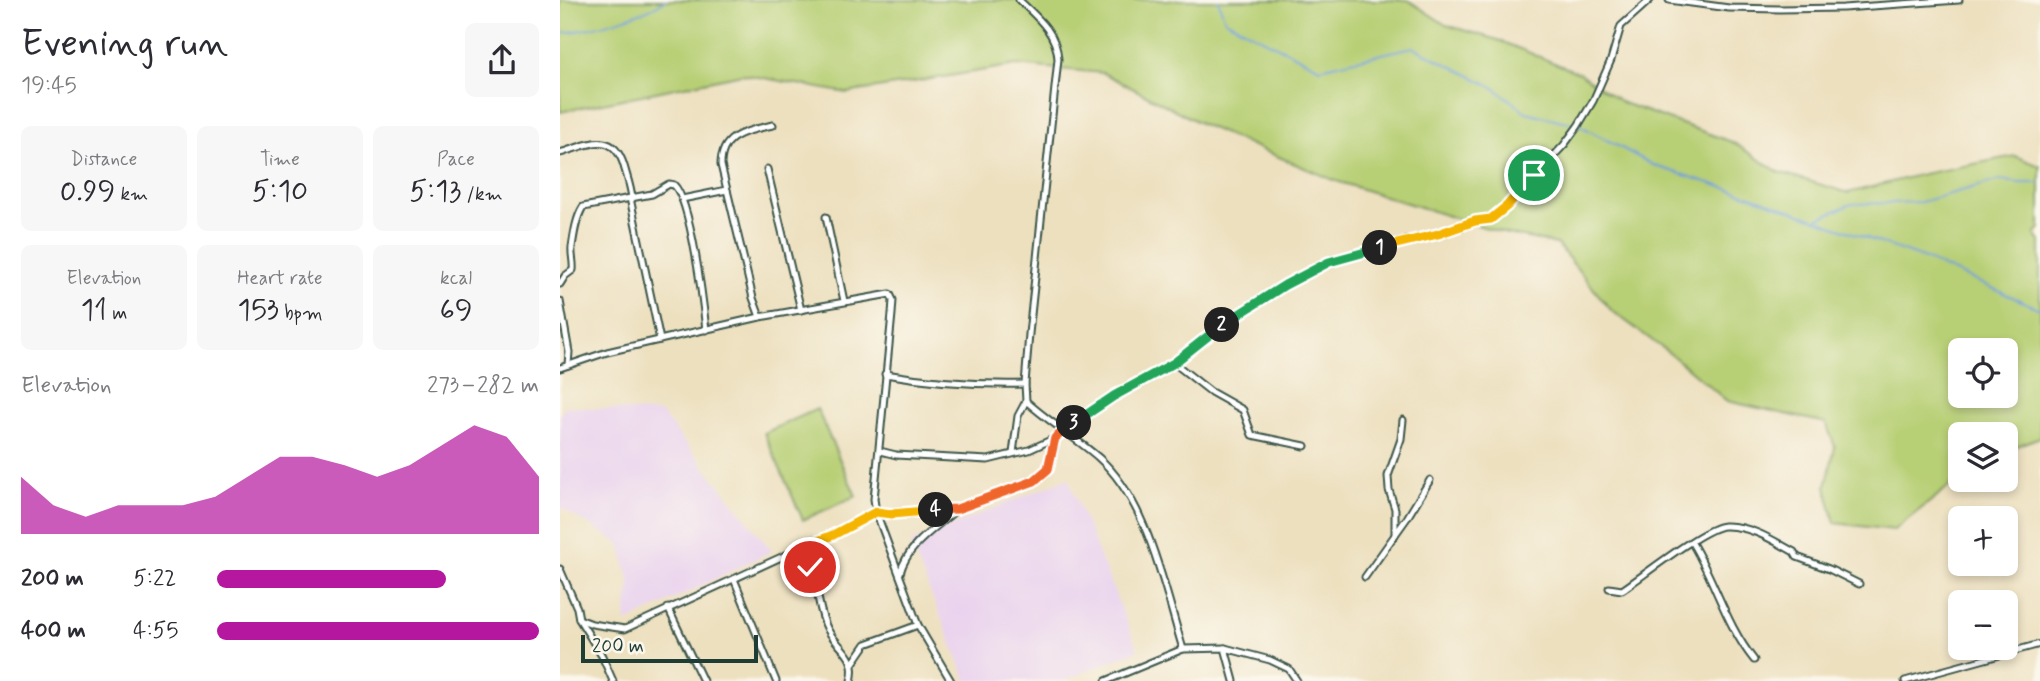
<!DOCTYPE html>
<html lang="en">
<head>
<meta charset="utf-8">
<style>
  :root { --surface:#fff; --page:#f7f7f7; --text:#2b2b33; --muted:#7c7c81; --accent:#b5179e }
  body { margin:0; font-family:Mynerve,sans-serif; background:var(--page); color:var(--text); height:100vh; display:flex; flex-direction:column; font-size:26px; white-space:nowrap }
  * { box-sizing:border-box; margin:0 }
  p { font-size:23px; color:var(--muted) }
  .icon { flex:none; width:38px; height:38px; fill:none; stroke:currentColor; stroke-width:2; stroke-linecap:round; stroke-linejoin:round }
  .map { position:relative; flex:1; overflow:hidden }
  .details { display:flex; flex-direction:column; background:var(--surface); width:560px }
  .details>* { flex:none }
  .buttons { position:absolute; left:1388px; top:338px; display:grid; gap:14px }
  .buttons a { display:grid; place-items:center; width:70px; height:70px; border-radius:10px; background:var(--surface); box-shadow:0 4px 10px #0003; font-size:35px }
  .scale { position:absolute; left:21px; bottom:18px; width:177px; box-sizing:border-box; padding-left:7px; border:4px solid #1f3d34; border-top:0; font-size:19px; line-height:24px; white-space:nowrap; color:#1f3d34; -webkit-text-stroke:5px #fbf7ec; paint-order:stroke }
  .pin { position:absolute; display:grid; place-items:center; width:60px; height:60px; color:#fff; margin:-30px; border:4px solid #fff; border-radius:50%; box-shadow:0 2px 7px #0007 }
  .km { position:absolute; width:35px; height:35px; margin:-18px; border-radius:50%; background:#222; color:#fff; font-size:19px; line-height:35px; text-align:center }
  .round { display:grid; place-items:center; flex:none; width:74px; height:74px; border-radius:10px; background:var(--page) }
  .overview { display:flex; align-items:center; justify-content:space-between; height:119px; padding:0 21px }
  h1 { font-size:38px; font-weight:600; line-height:52px }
  .stats { display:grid; grid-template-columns:repeat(3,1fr); gap:10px; height:119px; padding:7px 21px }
  .stats div { display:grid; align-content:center; border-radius:10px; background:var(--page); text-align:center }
  .stats b { font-size:30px; font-weight:600 }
  .stats small { font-size:19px; font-weight:400 }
  .stats p { font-size:19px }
  .chart { height:196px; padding:14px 21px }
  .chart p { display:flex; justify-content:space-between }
  .chart svg { width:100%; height:126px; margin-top:7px; fill:var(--accent); opacity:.7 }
  ul { padding:0 21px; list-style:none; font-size:23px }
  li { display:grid; grid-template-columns:112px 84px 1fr; align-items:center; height:52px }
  li i { height:18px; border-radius:9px; background:var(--accent) }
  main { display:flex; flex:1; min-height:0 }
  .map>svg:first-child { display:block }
</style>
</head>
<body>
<main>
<section class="details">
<div class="overview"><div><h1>Evening run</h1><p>19:45</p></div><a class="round"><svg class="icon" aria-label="share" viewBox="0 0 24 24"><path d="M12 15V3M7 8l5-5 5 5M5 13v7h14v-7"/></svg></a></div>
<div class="stats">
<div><p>Distance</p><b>0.99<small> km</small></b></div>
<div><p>Time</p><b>5:10</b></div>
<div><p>Pace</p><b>5:13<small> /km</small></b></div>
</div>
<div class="stats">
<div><p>Elevation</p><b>11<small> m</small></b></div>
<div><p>Heart rate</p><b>153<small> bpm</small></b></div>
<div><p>kcal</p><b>69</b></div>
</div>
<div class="chart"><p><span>Elevation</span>273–282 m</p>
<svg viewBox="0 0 160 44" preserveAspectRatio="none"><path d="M0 44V24L10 34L20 38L30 34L40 34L50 34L60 31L70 24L80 17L90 17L100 20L110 24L120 20L130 13L140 6L150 10L160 24V44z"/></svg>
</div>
<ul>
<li><b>200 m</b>5:22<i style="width:71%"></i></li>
<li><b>400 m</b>4:55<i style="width:100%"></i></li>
</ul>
</section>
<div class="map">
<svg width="1480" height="681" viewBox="0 0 1480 681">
  <rect width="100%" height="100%" fill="#fbf7ec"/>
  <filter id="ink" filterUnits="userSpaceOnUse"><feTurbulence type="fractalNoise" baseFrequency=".0143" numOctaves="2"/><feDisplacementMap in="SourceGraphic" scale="14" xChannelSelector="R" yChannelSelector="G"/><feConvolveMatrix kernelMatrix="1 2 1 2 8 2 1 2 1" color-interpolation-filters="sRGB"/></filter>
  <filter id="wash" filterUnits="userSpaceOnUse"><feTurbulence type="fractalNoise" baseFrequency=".00686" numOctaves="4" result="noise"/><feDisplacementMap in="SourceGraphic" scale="28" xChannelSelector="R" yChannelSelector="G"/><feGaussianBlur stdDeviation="1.57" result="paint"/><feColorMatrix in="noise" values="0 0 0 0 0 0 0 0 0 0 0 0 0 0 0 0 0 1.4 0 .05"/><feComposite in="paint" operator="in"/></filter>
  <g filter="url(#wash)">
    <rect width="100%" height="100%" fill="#ede0bf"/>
    <g fill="#e9d2ee">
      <polygon points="6,406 101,413 212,551 65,623 70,583 60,544 0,507 0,415"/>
      <polygon points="508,478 578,650 503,681 407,681 350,543"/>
    </g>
    <g fill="#b7cf74" stroke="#6b8654" stroke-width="2" fill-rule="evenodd">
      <path d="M 0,0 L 848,0 L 886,25 L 938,40 L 1019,73 L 1063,103 L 1172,142 L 1219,172 L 1288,193 L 1363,174 L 1455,156 L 1480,166 L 1480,228 L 1475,235 L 1480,241 L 1480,437 L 1446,450 L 1446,434 L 1400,434 L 1400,478 L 1334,530 L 1275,523 L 1266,487 L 1275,447 L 1266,423 L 1167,401 L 1113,356 L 1051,310 L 997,244 L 943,233 L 773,180 L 644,125 L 543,73 L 456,65 L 287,93 L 182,74 L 0,112 ZM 1400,350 L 1446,350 L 1446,396 L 1400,396 Z"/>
      <polygon points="257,409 296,496 243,520 204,433"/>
    </g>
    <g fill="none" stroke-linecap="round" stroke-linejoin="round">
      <g stroke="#6e9ed7" stroke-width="2">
        <polyline points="658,0 665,20 760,68 853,47 933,87 966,112 1019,125 1095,166 1191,196 1365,259 1480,309"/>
        <path d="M 0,33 C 23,32 88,14 105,0"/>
        <polyline points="1257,219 1291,204 1361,202 1440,180 1459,183 1480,183"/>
      </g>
    </g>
  </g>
  <g filter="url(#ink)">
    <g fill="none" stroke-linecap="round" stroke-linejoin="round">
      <g stroke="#3e5549" stroke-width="9">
        <g id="minor">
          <path d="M 459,0 C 477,17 497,33 498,59 L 469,334 L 465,384 L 466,401 C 489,422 516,438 539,458 C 588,502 604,587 623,649"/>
          <polyline points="1109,0 1169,8 1220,9 1283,8 1399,0"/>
          <path d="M 0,153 C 28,145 53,129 64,166 C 67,177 71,187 72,199"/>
          <polyline points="207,169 241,310"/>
          <polyline points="70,198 100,340"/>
          <polyline points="122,199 167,190"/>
          <polyline points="266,217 284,301"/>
          <path d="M 0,284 L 5,276 L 13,270 C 14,262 11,255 12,247 C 14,234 16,218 23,207 L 92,194 L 109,184 L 114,185 C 131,201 143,302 146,330"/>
          <polyline points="0,301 9,352 8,365"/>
          <path d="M 200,317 L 193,298 L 161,165 C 161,134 187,131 213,125"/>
          <polyline points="614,363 651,392 683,410 692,435 745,446"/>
          <polyline points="0,368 47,352 200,317 330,294 333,300 332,314 314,499 316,512 358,625 391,681"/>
          <path d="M 325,374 C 371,382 419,385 465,384"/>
          <polyline points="320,451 336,455 428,460 469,450 495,438"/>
          <polyline points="453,453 458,416 466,401"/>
          <polyline points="835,535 835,509 829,490 828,476 841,439 843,420"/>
          <path d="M 1132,543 C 1155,581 1166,625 1194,660"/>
          <path d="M 238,549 C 245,560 252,570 255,583 C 259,598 260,616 268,630 C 279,650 298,655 291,681"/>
          <polyline points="0,569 17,608 19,619 42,656 53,681"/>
          <path d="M 340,573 C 348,544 376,528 397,509"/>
          <polyline points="805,577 847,518 870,480"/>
          <polyline points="174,579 216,681"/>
          <path d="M 1049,588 L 1062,590 C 1082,577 1144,527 1164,526 C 1189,525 1213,540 1234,552 L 1237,557 L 1269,569 L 1299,584"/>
          <polyline points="108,608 143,681"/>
          <polyline points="19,619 32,624 65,629 254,542 273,535 316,512 332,514 397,509 474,481 488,469 494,450 495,438 554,396 614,363 667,321 725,285 769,262 852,239 879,234 938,215 1004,145 1018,126 1033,101 1051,60 1061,26 1090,0"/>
          <polyline points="665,648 674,681"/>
          <polyline points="293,663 306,644 358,625"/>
          <polyline points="546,681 623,649 665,648 710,660 729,669 737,681"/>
          <polyline points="1345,681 1480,644"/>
        </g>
      </g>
      <use href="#minor" stroke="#fff" stroke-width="5"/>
    </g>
  </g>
  <g fill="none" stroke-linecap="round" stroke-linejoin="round" filter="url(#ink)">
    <g stroke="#fff" stroke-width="14">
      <polyline id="split-1" points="820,248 878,234 915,221 931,219 947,206 974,175"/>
    </g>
    <g stroke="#fff" stroke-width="14">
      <polyline id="split-2" points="662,325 725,285 769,262 820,248"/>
    </g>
    <g stroke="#fff" stroke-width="14">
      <polyline id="split-3" points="514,423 554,396 614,363 662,325"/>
    </g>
    <g stroke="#fff" stroke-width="14">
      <polyline id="split-4" points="376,510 397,509 474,481 488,469 495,438 514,423"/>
    </g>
    <g stroke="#fff" stroke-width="14">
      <polyline id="split-5" points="250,567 238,549 273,535 316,512 332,514 376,510"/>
    </g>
    <use href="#split-1" stroke="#f5b400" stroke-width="9"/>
    <use href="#split-2" stroke="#22a559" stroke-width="9"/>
    <use href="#split-3" stroke="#22a559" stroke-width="9"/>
    <use href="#split-4" stroke="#f0652b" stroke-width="9"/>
    <use href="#split-5" stroke="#f5b400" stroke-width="9"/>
  </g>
</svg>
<div class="buttons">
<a><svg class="icon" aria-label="locate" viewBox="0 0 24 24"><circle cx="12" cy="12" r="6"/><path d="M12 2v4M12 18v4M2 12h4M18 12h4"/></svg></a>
<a><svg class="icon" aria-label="layers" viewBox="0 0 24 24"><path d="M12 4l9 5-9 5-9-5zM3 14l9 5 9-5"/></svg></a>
<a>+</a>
<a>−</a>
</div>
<div class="scale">200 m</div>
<div class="pin" style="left:974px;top:175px;background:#1e9e55"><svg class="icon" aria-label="arrive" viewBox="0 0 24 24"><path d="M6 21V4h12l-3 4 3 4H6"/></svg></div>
<div class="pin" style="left:250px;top:567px;background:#d93025"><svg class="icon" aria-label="check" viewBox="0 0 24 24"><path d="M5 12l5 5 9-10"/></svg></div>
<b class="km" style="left:820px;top:248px">1</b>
<b class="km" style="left:662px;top:325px">2</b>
<b class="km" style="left:514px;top:423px">3</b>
<b class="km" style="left:376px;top:510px">4</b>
</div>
</main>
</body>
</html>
